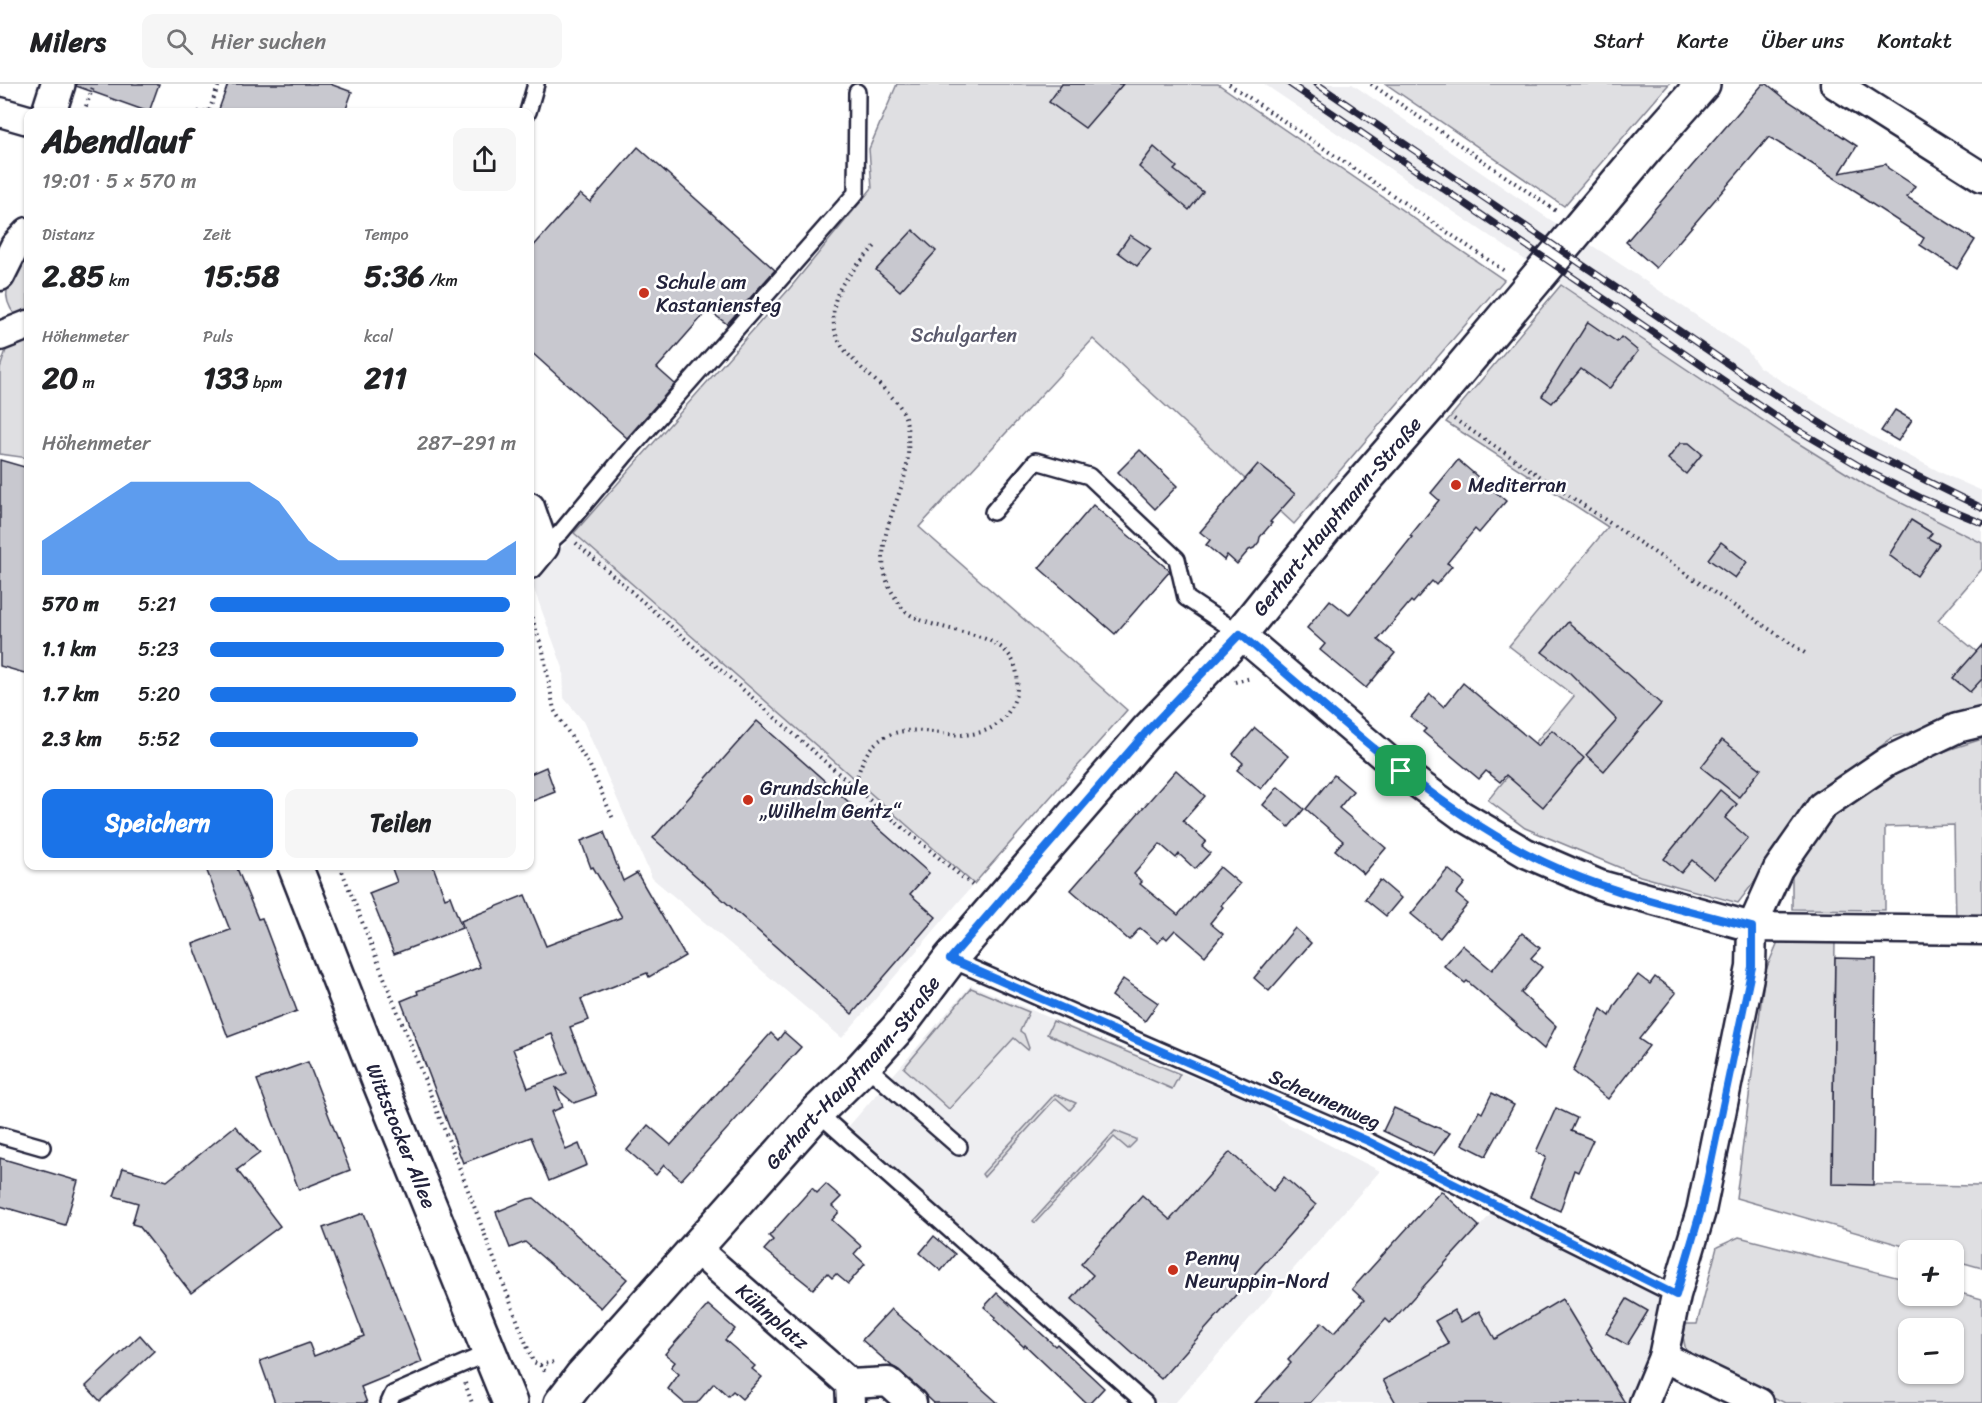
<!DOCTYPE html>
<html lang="de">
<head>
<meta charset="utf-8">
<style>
  :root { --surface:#fff; --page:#f6f6f6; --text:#202124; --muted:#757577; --line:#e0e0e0; --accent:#1a73e8 }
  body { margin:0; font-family:Sriracha,sans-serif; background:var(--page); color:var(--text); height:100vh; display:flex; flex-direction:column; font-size:22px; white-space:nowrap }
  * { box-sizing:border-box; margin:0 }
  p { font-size:20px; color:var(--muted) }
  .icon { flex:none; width:33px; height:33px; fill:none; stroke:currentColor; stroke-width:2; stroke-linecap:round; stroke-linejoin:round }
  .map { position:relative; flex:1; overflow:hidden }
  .details { position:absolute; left:24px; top:24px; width:510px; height:762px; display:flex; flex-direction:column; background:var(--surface); border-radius:12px; box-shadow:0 2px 4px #0004 }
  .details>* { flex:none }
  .tools { position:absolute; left:1898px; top:1156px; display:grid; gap:12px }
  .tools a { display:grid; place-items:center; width:66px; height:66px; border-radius:12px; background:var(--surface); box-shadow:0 2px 4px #0004; font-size:30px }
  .pin { position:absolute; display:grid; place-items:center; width:51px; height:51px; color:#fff; margin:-26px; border-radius:12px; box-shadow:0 3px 9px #0006 }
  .round { display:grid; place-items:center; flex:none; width:63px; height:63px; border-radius:12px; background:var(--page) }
  .headline { display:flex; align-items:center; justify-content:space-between; height:102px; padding:0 18px }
  h1 { font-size:33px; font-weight:800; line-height:45px }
  .stats { display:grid; grid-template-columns:repeat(3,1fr); gap:9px; height:102px; padding:6px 18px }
  .stats div { display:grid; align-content:center }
  .stats b { font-size:30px; font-weight:800 }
  .stats small { font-size:16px; font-weight:400 }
  .stats p { font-size:16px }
  .chart { height:168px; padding:12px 18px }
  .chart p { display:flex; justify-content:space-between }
  .chart svg { width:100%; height:108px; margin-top:6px; fill:var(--accent); opacity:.7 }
  .cta { display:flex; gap:12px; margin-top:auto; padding:12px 18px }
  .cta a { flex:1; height:69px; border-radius:12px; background:var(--accent); color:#fff; font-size:24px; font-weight:800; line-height:69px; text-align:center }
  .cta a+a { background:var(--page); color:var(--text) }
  ul { padding:0 18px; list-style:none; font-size:20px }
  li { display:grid; grid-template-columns:96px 72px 1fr; align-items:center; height:45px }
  li i { height:15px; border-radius:8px; background:var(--accent) }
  header { display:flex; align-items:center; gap:36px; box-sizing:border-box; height:84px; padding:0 30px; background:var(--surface); border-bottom:2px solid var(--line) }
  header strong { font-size:28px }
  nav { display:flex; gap:33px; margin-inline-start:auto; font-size:21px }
  .search { width:420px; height:54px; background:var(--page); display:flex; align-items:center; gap:15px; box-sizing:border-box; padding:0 21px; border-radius:12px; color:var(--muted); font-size:22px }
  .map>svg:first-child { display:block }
</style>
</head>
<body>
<header>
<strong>Milers</strong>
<div class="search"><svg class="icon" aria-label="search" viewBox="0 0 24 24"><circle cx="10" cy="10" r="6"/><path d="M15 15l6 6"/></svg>Hier suchen</div>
<nav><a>Start</a><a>Karte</a><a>Über uns</a><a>Kontakt</a></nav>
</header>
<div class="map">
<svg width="1982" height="1319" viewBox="0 0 1982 1319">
  <rect width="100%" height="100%" fill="#fff"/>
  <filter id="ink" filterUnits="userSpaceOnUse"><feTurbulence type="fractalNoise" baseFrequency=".0167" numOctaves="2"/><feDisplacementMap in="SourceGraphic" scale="12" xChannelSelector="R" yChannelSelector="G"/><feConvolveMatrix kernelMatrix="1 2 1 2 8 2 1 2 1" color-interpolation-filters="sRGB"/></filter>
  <g filter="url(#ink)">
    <g fill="#eeeef1">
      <polygon points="1264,0 1352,0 1546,133 1607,171 1747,266 1759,283 1871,352 1944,390 1982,407 1982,459 1867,402 1785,351"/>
      <polygon points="574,449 974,800 842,954 652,794 583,637 564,614 563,584 532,500"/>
      <polygon points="971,901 1269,1025 1279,1035 1380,1087 1175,1319 1156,1319 849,1042"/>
      <polygon points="1492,1129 1659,1211 1661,1233 1649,1272 1630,1319 1305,1319 1322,1306 1386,1235 1391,1239"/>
    </g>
    <g fill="#dfdfe2" stroke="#80808e" stroke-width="1.5" fill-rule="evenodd">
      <polygon points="897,0 1218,0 1504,196 1294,440 1093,255 919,443 1127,626 974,800 574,449 790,204 872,104 869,65"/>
      <polygon points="1386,0 1669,0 1564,122"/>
      <path d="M 28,178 L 28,232 L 15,231 C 0,212 7,198 21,180 Z"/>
      <polygon points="1561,201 1785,351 1867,402 1982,459 1982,485 1938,536 1982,572 1982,628 1893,653 1824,707 1738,819 1640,792 1525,744 1488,716 1574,612 1509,562 1608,443 1446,338"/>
      <polygon points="28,252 28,374 0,370 0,284 8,260"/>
      <polygon points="1982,655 1982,838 1956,838 1954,741 1885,743 1885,826 1792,825 1792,785 1838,726 1892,688 1951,665"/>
      <polygon points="1780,853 1835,856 1832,1100 1982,1102 1982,1184 1953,1176 1953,1167 1921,1167 1736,1114 1765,888"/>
      <polygon points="971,904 1029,928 1020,947 1024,950 1029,964 1028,966 1014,954 949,1025 904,984"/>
      <polygon points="1053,937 1180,990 1172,1005 1047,950"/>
      <polygon points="1055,1010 1076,1019 1070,1026 1056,1014 984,1093 982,1090"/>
      <polygon points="1115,1047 1136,1055 1136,1057 1128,1065 1114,1053 1035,1139 1033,1137"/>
      <path d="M 1739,1153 L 1908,1196 L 1908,1212 L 1953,1212 L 1953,1207 L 1982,1215 L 1982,1319 L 1785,1319 L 1744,1298 L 1702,1279 L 1686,1267 L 1683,1253 L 1686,1240 L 1697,1240 L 1717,1163 ZM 1908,1245 L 1953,1245 L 1953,1290 L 1908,1290 Z"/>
    </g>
    <g fill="#c8c8cf" stroke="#22223b" stroke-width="1.5" fill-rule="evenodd">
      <polygon points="76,0 159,0 149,28 76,2"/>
      <polygon points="228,0 330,0 352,8 345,28 218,28"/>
      <polygon points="1062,0 1123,0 1085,44 1049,18"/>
      <polygon points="1763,0 1767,0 1787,16 1857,62 1840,89 1886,80 1888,84 1915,102 1907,113 1975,156 1957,185 1920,161 1924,154 1861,113 1862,111 1769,53 1656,184 1626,158"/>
      <polygon points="638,63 775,186 727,240 708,226 657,284 675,300 627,354 530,267 530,166 580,110 590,118"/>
      <polygon points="1154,63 1177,83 1174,86 1203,108 1189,126 1139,83"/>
      <polygon points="913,146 936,167 900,207 876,186"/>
      <polygon points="1130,151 1151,165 1137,182 1118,168"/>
      <polygon points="1588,238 1617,258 1621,253 1638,267 1609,305 1581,285 1552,319 1542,312"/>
      <polygon points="1895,326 1912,336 1898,357 1881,347"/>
      <polygon points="1680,359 1689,359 1702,370 1686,390 1668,375"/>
      <polygon points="1140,366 1177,402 1155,425 1118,388"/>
      <polygon points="0,376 28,384 28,590 0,582"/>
      <polygon points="1458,376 1506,417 1479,449 1475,445 1447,479 1452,482 1436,501 1432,497 1413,519 1411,517 1378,556 1395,569 1366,604 1320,566 1325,560 1307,544 1330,516 1349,531 1412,453 1410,452 1439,416 1431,409"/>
      <polygon points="1258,380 1295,410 1270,438 1272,439 1260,453 1259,458 1254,464 1249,466 1237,480 1227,471 1224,476 1206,461 1210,456 1200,448"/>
      <polygon points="1093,421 1170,487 1115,550 1039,484"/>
      <polygon points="1911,436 1932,449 1928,454 1939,460 1917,492 1889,471"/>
      <polygon points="1721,458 1747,478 1735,494 1708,475"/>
      <polygon points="1568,538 1661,620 1604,687 1586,671 1617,636 1569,588 1542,568"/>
      <polygon points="1982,561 1982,595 1970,608 1953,594"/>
      <polygon points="1463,599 1538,662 1552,646 1584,674 1543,723 1506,691 1500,698 1486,687 1479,695 1423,648 1426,645 1411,633 1430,610 1444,623"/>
      <polygon points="757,637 929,789 910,810 936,833 852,930 653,754"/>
      <polygon points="1255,644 1288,672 1261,705 1237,686 1243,679 1233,670"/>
      <polygon points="1722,656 1761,685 1739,713 1701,683"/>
      <polygon points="546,683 555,708 530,718 530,690"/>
      <polygon points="1176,686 1205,712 1183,737 1206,757 1202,762 1210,769 1195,785 1179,770 1176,774 1160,760 1134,790 1142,798 1140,800 1178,831 1220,783 1240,800 1221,821 1223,823 1210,839 1223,850 1205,872 1175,846 1167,855 1164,852 1158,859 1140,844 1129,856 1071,806"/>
      <polygon points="1334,691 1353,707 1339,724 1386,764 1364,790 1335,766 1343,757 1306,725"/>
      <polygon points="1278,703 1304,725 1289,743 1263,721"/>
      <polygon points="1720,706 1737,720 1725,734 1748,754 1714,795 1692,776 1681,789 1664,775"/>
      <path d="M 604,748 L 623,797 L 637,789 L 685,872 L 649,893 L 647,889 L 581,915 L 589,936 L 570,943 L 596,1011 L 574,1019 L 555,1003 L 563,1023 L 551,1028 L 566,1066 L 579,1060 L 587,1081 L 549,1097 L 531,1053 L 463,1079 L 401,917 L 418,910 L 417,907 L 480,883 L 461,837 L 525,811 L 546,862 L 622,833 L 593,783 L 591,784 L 581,757 ZM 552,950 L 567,989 L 528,1004 L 513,965 Z"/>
      <polygon points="205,782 236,782 258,835 262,834 297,927 228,953 193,860 230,846"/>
      <polygon points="391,782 433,782 445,814 450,812 462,844 394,870 369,809 397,798"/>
      <polygon points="1448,785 1465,799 1456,810 1468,820 1440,854 1411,830"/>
      <polygon points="1380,796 1401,814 1386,832 1365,815"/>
      <polygon points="1295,844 1311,859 1269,907 1254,894"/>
      <polygon points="1522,849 1540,864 1531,874 1542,883 1521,909 1556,942 1544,965 1516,941 1517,940 1467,897 1465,899 1444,882 1462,861 1492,886"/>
      <polygon points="1835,874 1876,875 1873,1101 1832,1100"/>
      <polygon points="1638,891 1650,900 1655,893 1676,909 1639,955 1649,962 1608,1015 1573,987 1601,925 1610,932 1615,921"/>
      <polygon points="1123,895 1158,919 1145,937 1112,912"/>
      <polygon points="784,948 801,963 681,1096 664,1081 656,1091 627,1066 648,1041 671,1061 771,949 778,956"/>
      <polygon points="308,978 350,1086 299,1106 257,996"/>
      <polygon points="1492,1009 1514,1021 1486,1072 1462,1060 1479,1027 1482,1029"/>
      <polygon points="1394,1024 1450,1049 1434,1071 1383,1047"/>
      <polygon points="1556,1024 1577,1034 1571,1047 1593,1056 1578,1088 1574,1086 1560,1127 1530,1113 1546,1073 1536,1068"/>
      <polygon points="235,1042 260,1069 237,1086 280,1142 191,1209 139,1142 132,1140 138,1119 114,1112 123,1084 167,1097"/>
      <polygon points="1230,1068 1273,1107 1284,1093 1316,1121 1161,1295 1072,1215 1093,1191 1081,1180 1142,1111 1170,1136"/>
      <polygon points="0,1074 78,1097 65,1141 0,1122"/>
      <polygon points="826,1100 841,1113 832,1122 839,1128 832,1136 861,1162 854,1170 865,1180 848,1200 836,1190 832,1194 827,1189 813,1205 764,1166 773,1156 769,1152 812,1104 817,1109"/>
      <polygon points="1441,1107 1479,1142 1390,1239 1386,1235 1310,1319 1255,1319 1291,1279 1288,1276 1322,1238 1334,1249 1364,1216 1352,1205"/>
      <polygon points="534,1114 627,1195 601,1224 525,1158 510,1164 496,1128 528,1115"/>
      <polygon points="364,1129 422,1278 361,1303 367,1319 275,1319 260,1277 309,1259 314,1272 364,1252 323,1144"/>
      <polygon points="934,1152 955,1170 941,1187 920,1169"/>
      <polygon points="997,1209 1055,1262 1057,1260 1104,1304 1090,1319 1086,1319 1025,1261 1024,1263 994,1235 996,1233 984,1223"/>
      <polygon points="1562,1215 1625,1319 1396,1319 1383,1296 1449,1260 1435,1237 1454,1226 1461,1238 1479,1227 1495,1255"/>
      <polygon points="1627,1215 1648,1227 1627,1261 1606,1249"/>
      <polygon points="708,1221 735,1245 725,1256 755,1282 752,1285 762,1293 742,1315 733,1307 728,1312 714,1299 697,1319 684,1319 668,1305 679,1290 671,1283 675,1278 665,1270"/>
      <polygon points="891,1225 952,1278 998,1319 934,1319 899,1286 893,1283 862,1256"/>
      <polygon points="140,1251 154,1267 100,1317 86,1302"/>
    </g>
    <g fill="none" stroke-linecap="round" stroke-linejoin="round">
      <g stroke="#22223b" stroke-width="20">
        <g id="lane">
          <polyline points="528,28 536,0"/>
          <polyline points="993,428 1036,377 1089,392 1177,475 1186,514 1240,550"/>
          <polyline points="544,463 561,448 626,370 856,109 857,8"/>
          <polyline points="950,875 1368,1057 1676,1211"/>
          <polyline points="865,981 959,1063"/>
          <polyline points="817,1028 1145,1319"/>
          <polyline points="0,1051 42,1063"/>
          <polyline points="389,1319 393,1310 490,1268"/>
        </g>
      </g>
      <g stroke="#22223b" stroke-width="33">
        <g id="street">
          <polyline points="1835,0 1982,93"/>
          <polyline points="0,28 28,36"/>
          <polyline points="0,192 15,162 28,148"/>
          <polyline points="0,252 28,241"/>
          <polyline points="530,423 544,463 530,480"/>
          <polyline points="1240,550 1401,687 1461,731 1526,769 1600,801 1752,843 1982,846"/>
          <path id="s1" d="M 696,1165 L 850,1300 L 851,1319"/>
          <polyline points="1663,1273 1759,1319"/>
          <polyline points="850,1300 888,1298 912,1319"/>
          <polyline points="1644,1319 1663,1273 1676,1211 1701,1127 1751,883 1752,843 1778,785 1822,722 1888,677 1957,644 1982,638"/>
        </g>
      </g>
      <g stroke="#22223b" stroke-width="38">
        <g id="secondary">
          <polyline points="49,28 58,0"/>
          <path id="s2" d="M 295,782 L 379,997 L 510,1319"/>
        </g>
      </g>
      <g stroke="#22223b" stroke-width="38">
        <g id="primary">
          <path id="s3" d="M 561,1319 L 581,1293 L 817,1028 L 859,987 L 898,944 L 950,875 L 1011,804 L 1147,647 L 1240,550 L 1350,413 L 1431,320 L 1648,62 L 1703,0"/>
        </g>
      </g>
      <g stroke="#22223b" stroke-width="4" stroke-dasharray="1.5 4.5" stroke-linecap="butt">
        <polyline points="1229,0 1506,188"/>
        <polyline points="1371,0 1556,127"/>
        <polyline points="84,28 94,0"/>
        <polyline points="198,28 209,27 219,0"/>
        <polyline points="1454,335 1808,571"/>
        <polyline points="576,459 854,703 974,803"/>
        <polyline points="530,528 543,567 554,626 590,682 614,737"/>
        <polyline points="1235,598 1251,594"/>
        <path d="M 854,703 C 859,687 863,670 876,659 C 907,633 945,657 977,649 C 999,645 1014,626 1017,605 C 1024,539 939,555 905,527 C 902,524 899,520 897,516 C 867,474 893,433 905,391 C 909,375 909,358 907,342 C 905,325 895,316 884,305 C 869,290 850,276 840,259 C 829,239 832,212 846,195 C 855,183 866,172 876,161"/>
        <polyline points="340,782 463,1093 533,1278 540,1281 547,1290"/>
        <polyline points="540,1281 554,1278"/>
        <polyline points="465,1299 472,1319"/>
      </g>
      <use href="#lane" stroke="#fff" stroke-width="15"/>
      <use href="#street" stroke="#fff" stroke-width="28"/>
      <use href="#secondary" stroke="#fff" stroke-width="33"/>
      <use href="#primary" stroke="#fff" stroke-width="33"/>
      <g stroke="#22223b" stroke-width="7">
        <g id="rail">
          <polyline points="1290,0 1786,339 1873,390 1921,414 1982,439"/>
          <polyline points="1317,0 1753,297 1862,365 1982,424"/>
        </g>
      </g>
      <use href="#rail" stroke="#fff" stroke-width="4.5" stroke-dasharray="14" stroke-linecap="butt"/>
    </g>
  </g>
  <g fill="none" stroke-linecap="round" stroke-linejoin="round" filter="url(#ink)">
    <g stroke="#fff" stroke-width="12">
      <path id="route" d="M 1240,550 C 1331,627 1418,711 1524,768 C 1595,806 1675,823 1752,843 L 1752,883 L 1701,1126 L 1676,1211 L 1368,1057 L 950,875 L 1147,647 Z"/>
    </g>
    <use href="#route" stroke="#1a73e8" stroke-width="8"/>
  </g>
  <g fill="#c8321e" stroke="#fff" stroke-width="2">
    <circle cx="644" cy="209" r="6"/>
    <circle cx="1456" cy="401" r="6"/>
    <circle cx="748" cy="716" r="6"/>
    <circle cx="1173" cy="1186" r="6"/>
  </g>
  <g text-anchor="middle" stroke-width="5" stroke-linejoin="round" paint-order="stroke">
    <g font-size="20" fill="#22223b" stroke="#fff" text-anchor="start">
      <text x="656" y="205">Schule am<tspan x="656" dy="23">Kastaniensteg</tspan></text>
      <text x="1468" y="408">Mediterran</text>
      <text x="760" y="711">Grundschule<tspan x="760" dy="23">„Wilhelm Gentz“</tspan></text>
      <text x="1185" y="1181">Penny<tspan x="1185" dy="23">Neuruppin-Nord</tspan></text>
    </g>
    <g font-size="20" fill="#5b5b6d" stroke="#fff">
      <text x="964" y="258">Schulgarten</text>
    </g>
    <g font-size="20" fill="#22223b" stroke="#fff">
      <text dy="7" stroke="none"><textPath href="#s3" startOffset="1179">Gerhart-Hauptmann-Straße</textPath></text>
      <text dy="7" stroke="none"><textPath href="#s3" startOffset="441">Gerhart-Hauptmann-Straße</textPath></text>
      <text transform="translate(1325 1015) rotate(24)" y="7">Scheunenweg</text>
      <text dy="7" stroke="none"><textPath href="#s2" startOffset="290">Wittstocker Allee</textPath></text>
      <text dy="7" stroke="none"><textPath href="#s1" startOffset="102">Kühnplatz</textPath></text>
    </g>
  </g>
</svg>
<div class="tools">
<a>+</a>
<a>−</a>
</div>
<div class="pin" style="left:1401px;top:687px;background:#1e9e55"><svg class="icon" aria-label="arrive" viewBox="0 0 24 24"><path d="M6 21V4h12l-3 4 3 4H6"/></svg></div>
<section class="details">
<div class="headline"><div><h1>Abendlauf</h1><p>19:01 · 5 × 570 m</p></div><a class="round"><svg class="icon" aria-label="share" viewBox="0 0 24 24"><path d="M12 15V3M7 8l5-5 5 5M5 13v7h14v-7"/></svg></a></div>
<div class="stats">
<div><p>Distanz</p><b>2.85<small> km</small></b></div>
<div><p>Zeit</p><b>15:58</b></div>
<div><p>Tempo</p><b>5:36<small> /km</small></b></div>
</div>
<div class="stats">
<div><p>Höhenmeter</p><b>20<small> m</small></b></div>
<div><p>Puls</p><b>133<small> bpm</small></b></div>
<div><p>kcal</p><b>211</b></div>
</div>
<div class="chart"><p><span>Höhenmeter</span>287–291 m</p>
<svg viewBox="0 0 160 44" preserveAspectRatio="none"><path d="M0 44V30L10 22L20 14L30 6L40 6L50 6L60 6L70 6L80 14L90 30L100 38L110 38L120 38L130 38L140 38L150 38L160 30V44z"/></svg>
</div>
<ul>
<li><b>570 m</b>5:21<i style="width:98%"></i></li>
<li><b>1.1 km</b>5:23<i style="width:96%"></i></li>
<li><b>1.7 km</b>5:20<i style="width:100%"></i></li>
<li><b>2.3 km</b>5:52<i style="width:68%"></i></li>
</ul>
<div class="cta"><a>Speichern</a><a>Teilen</a></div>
</section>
</div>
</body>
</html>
